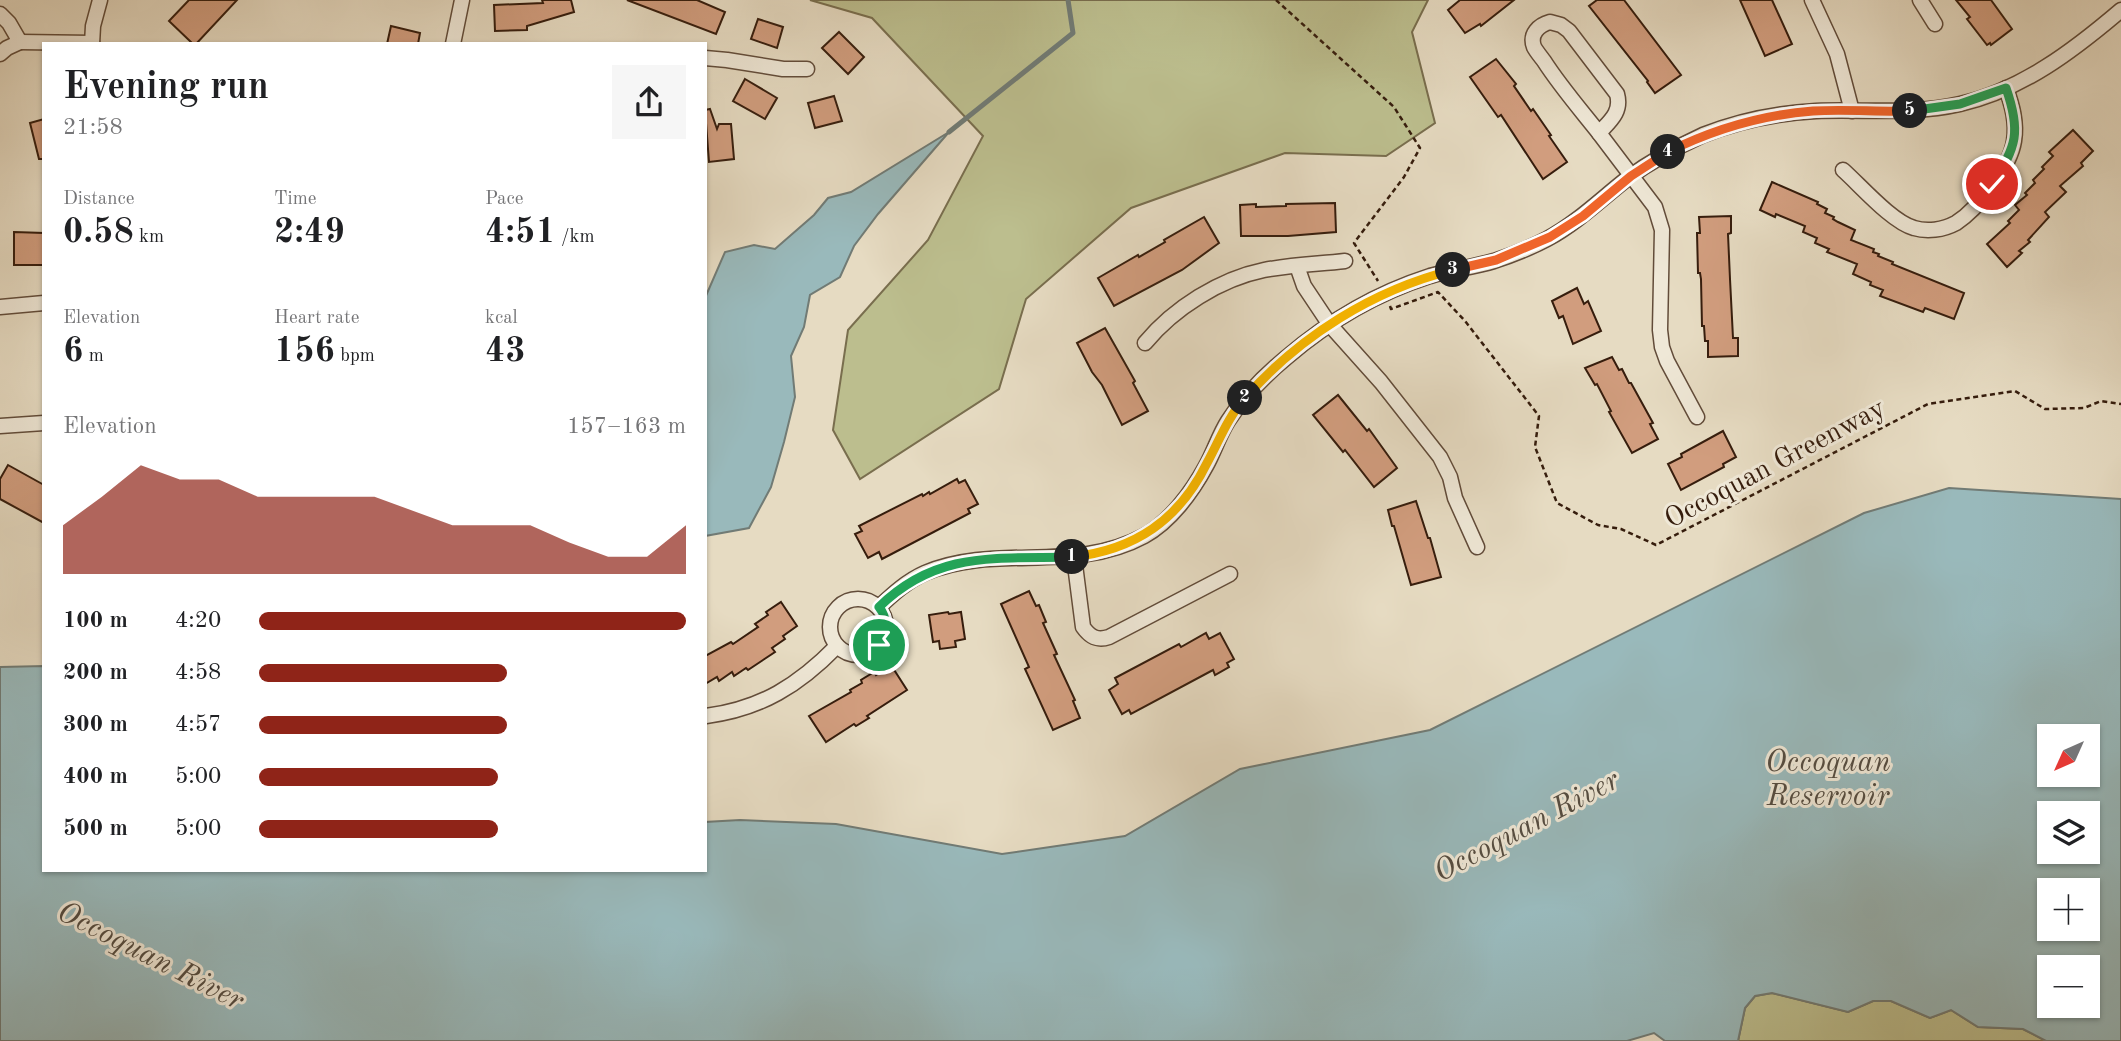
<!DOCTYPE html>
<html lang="en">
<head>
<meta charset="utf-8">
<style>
  :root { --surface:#fff; --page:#f6f6f6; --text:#202124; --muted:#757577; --accent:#8f2418 }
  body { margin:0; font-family:"Old Standard TT",serif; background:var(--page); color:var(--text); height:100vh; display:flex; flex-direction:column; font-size:26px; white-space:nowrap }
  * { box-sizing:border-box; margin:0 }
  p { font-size:23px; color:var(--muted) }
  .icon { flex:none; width:38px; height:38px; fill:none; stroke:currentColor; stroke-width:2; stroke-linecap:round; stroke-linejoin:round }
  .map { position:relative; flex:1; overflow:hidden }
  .panel { position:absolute; left:42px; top:42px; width:665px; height:830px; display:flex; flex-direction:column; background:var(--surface); border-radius:0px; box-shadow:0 2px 5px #0004 }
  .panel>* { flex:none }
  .needle { width:46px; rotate:225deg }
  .controls { position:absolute; left:2037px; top:724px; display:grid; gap:14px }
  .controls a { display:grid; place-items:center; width:63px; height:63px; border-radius:0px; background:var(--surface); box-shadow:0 2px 5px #0004; font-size:35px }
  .pin { position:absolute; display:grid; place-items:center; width:60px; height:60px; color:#fff; margin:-30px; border:4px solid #fff; border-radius:50%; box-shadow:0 2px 7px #0007 }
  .km { position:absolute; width:35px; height:35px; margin:-18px; border-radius:50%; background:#222; color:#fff; font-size:19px; line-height:35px; text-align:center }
  .round { display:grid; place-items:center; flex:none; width:74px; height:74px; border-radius:0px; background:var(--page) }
  .head { display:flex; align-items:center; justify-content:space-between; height:119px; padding:0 21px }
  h1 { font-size:38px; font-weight:600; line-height:52px }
  .stats { display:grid; grid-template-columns:repeat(3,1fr); gap:10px; height:119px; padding:7px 21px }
  .stats div { display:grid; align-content:center }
  .stats b { font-size:35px; font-weight:600 }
  .stats small { font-size:19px; font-weight:400 }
  .stats p { font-size:19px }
  .chart { height:196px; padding:14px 21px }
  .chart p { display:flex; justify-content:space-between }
  .chart svg { width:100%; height:126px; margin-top:7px; fill:var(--accent); opacity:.7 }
  ul { padding:0 21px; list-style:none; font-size:23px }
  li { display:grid; grid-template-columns:112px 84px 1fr; align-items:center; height:52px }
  li i { height:18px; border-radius:9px; background:var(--accent) }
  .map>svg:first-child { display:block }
</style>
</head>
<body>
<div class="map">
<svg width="2121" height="1041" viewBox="0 0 2121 1041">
  <rect width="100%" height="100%" fill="#e6dbc2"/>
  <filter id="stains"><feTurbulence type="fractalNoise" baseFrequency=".00286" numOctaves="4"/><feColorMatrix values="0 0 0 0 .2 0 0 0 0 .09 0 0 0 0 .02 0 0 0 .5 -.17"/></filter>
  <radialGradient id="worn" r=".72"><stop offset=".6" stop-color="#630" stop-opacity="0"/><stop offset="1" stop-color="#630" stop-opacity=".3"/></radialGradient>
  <g fill="#bcbe8e" stroke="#796e4e" stroke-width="2">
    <polygon points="810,0 1428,0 1412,32 1435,123 1386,156 1285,153 1131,208 1026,299 999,389 860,479 833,430 848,330 928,240 983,136 872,18"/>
    <polygon points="1772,993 1848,1012 1873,1001 1891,1001 1930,1018 1951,1010 1978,1027 2023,1029 2046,1041 1738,1041 1745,1008 1755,996"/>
  </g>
  <g fill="#99b9bb" stroke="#717b75" stroke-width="2" fill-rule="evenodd">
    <polygon points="949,132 878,214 854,246 840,277 810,295 804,327 791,356 795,397 784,442 771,487 749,528 705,536 705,298 725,252 754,245 775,249 814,215 828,198 851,192"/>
    <path d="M 1949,488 L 2121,499 L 2121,1041 L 2046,1041 L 2023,1029 L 1978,1027 L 1951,1010 L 1930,1018 L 1891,1001 L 1873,1001 L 1848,1012 L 1772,993 L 1755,996 L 1745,1008 L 1738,1041 L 1665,1041 L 1654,1033 L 1627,1041 L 0,1041 L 0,667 L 44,666 L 44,870 L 705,870 L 705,822 L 740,820 L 836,824 L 1002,854 L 1125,836 L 1240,769 L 1430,730 L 1864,513 ZM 2049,737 L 2088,737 L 2088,775 L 2049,775 ZM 2049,814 L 2088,814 L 2088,852 L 2049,852 ZM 2049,891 L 2088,891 L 2088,929 L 2049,929 ZM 2049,968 L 2088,968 L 2088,1006 L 2049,1006 Z"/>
  </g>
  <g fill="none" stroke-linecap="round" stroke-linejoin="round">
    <polyline stroke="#717b75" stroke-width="5" points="949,132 1073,33 1068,0"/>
  </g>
  <g fill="#d19d7e" stroke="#361d0d" stroke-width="2">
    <polygon points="189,0 237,0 196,44 193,44 169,21"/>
    <polygon points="542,0 571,0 574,12 527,26 527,30 495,31 494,5 543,3"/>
    <polygon points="627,0 697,0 725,12 716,34"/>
    <polygon points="1460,0 1514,0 1481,26 1480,24 1465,33 1448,10"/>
    <polygon points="1597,0 1624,0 1681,75 1655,93 1647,82 1648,81 1589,6"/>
    <polygon points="1740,0 1772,0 1792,44 1765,56"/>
    <polygon points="1956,0 1991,0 2012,29 1991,45 1990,43 1987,45 1967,19 1970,17"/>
    <polygon points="758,19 783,27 777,48 751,39"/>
    <polygon points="391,26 420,33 418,44 387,44"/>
    <polygon points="839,32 864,57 848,74 822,48"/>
    <polygon points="1496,59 1516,84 1514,86 1531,111 1533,109 1551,135 1549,136 1567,162 1543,179 1501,115 1498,117 1470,77"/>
    <polygon points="745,79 777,98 765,119 733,101"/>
    <polygon points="834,96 842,121 815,128 808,103"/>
    <polygon points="710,109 717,129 719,124 731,124 734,159 709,162 705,110"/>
    <polygon points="44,119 44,159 39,159 30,123"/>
    <polygon points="2073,130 2093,151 2081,163 2083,166 2060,186 2066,192 2045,212 2049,217 2028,240 2030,242 2019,251 2022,253 2007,267 1987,244 2010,223 2008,221 2019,210 2015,205 2027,195 2025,193 2035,183 2033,180 2044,169 2042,167 2053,156 2049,152"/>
    <polygon points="1772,182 1818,202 1817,204 1827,209 1825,213 1834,217 1833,219 1838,222 1855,230 1851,240 1874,249 1873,252 1879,254 1878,256 1893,262 1892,264 1964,293 1954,319 1925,308 1923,312 1880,296 1883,290 1870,285 1871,282 1853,274 1857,264 1827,252 1829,249 1815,243 1817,238 1803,232 1805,226 1776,214 1775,217 1760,210"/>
    <polygon points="1335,203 1336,232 1288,236 1241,236 1240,205 1256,204 1256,207 1286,206 1286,204"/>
    <polygon points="1731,216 1731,233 1728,234 1730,279 1733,338 1738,338 1738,356 1708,357 1708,341 1705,341 1704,326 1702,326 1701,279 1700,273 1698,273 1697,233 1700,233 1699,217"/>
    <polygon points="1204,217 1219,243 1182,270 1114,306 1098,278 1138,255 1139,257 1165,242 1164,240"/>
    <polygon points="14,232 44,233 44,265 14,265"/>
    <polygon points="1577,288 1584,304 1588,301 1601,331 1573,344 1563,316 1559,318 1552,301"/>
    <polygon points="1105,328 1135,381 1133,383 1148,411 1122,425 1102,385 1092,372 1077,343"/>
    <polygon points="1612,357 1619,370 1622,369 1629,383 1631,383 1653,423 1650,424 1658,439 1632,453 1609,412 1611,411 1597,384 1595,385 1585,368"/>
    <polygon points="1338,395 1367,431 1369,429 1397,468 1374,487 1345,450 1343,452 1313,415"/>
    <polygon points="1723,431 1736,457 1723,464 1724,467 1681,490 1668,464 1682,457 1681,454"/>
    <polygon points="8,465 44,485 44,523 0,499 0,479"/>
    <polygon points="957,479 959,483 965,480 978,504 968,509 970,513 882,559 879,552 868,558 855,534 862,531 859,526 922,494 923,496 929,492 930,494"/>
    <polygon points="1416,501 1428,538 1430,538 1441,577 1411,585 1394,526 1392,526 1388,510"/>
    <polygon points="1029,591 1036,606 1039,605 1046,622 1043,623 1057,654 1054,655 1075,700 1073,701 1080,718 1053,730 1025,669 1029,667 1001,604"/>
    <polygon points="781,602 797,626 783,636 785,639 772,648 775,652 748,670 746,668 734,676 732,672 719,681 717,677 705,684 705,656 731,642 733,644 758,627 755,624 768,615 766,612"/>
    <polygon points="948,612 949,614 961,612 965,639 955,641 956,647 940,649 939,641 933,642 929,615"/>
    <polygon points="1206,633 1209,639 1220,633 1234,659 1227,663 1229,667 1215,675 1213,670 1131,714 1129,710 1122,714 1109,690 1118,684 1115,678 1179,644 1181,647"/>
    <polygon points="891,665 907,690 867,716 869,718 856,726 854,724 826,742 809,716 851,692 850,690 862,683 861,680 874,672 876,675"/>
  </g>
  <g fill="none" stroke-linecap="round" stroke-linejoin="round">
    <g stroke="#624c3a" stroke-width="17">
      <g id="street">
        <polyline points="1812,0 1837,54 1852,111"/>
        <polyline points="1920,0 1935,24"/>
        <polyline points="0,14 9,23 20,42 7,48 0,54"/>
        <path d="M 1550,22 L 1561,25 L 1569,31 L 1617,94 C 1622,112 1610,121 1599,133 C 1580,109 1560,86 1544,61 C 1541,57 1536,51 1534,47 C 1529,34 1539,25 1550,22 Z"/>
        <polyline points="20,42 92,43"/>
        <polyline points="92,44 93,26 100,0"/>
        <polyline points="453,44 462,0"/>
        <polyline points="705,58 727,60 783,69 807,69"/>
        <polyline points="1599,133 1655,207 1662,230 1660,330 1662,347 1667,361 1697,417"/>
        <path d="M 1843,170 C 1861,186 1892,222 1914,228 C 1927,232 1943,230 1956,223 C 1978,209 2010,167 2014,141 C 2017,122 2012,105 2006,88"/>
        <polyline points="1297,266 1304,286 1330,325 1381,382 1440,457 1450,477 1455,498 1477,547"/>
        <polyline points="0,307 44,303"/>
        <path d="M 1145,343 C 1174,308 1220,279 1264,270 C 1291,265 1318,264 1345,261"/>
        <polyline points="0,426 44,423"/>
        <path d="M 1074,557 L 1083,627 C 1090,637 1097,641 1109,637 L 1230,574"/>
        <circle cx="858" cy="627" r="28"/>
        <path d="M 879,607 C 893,594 907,581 925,573 C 996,543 1074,574 1144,536 C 1170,522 1192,492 1206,466 C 1214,452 1219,435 1228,421 C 1244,396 1264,376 1287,357 C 1329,321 1377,293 1430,276 C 1451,270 1473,267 1494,261 C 1512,255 1530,248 1547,239 C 1577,223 1601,199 1628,178 C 1651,161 1677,147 1703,135 C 1738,121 1778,113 1816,111 C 1864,109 1912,115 1960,104 C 2022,90 2074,50 2121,10"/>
        <path d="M 706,716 C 761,709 799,685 837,646"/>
      </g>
    </g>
    <g stroke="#361d0d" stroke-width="2.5" stroke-dasharray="5 3.5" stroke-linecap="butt">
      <polyline points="1276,0 1394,107 1420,148 1404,177 1354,243 1378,281"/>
      <polyline points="1390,306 1391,309 1438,292 1465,321 1539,416 1535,447 1557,503 1598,525 1621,529 1656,545 1928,404 2015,391 2045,409 2084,408 2101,401 2121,404"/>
    </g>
    <use href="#street" stroke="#efe8d7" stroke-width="14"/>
  </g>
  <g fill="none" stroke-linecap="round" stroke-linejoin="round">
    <g stroke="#fff" stroke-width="14">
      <path id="split-1" d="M 879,645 C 887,632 889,620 879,607 C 937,550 997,559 1072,557"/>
    </g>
    <g stroke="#fff" stroke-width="14">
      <path id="split-2" d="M 1072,557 C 1135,550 1179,520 1207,463 C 1219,441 1228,417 1245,398"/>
    </g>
    <g stroke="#fff" stroke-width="14">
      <path id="split-3" d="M 1245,398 C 1300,336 1373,290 1453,270"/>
    </g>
    <g stroke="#fff" stroke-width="14">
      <polyline id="split-4" points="1453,270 1496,260 1550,237 1583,216 1631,176 1668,152"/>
    </g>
    <g stroke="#fff" stroke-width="14">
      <path id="split-5" d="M 1668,152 C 1714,129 1762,115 1813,111 C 1845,109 1878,112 1910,111"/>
    </g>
    <g stroke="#fff" stroke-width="14">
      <path id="split-6" d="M 1910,111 L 1960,104 L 2006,88 C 2021,131 2017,147 1992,184"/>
    </g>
    <use href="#split-1" stroke="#22a559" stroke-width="9"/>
    <use href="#split-2" stroke="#f5b400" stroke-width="9"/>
    <use href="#split-3" stroke="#f5b400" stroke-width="9"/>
    <use href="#split-4" stroke="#f0652b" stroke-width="9"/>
    <use href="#split-5" stroke="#f0652b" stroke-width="9"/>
    <use href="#split-6" stroke="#22a559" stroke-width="9"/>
  </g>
  <g text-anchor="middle" stroke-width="6" stroke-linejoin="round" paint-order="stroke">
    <g font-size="28" fill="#361d0d" stroke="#efe8d7">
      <text transform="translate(1774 462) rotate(-28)" y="10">Occoquan Greenway</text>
    </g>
    <g font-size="30" font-style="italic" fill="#544c41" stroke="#efe8d7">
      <text x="1828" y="771">Occoquan<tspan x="1828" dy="34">Reservoir</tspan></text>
      <text transform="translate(1526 825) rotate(-28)" y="10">Occoquan River</text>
      <text transform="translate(151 955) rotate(27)" y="10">Occoquan River</text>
    </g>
  </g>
  <rect width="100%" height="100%" filter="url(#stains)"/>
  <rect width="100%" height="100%" fill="url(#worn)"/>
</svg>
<div class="controls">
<a><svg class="needle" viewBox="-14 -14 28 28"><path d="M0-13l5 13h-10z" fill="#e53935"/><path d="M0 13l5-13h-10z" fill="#757577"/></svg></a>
<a><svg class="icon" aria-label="layers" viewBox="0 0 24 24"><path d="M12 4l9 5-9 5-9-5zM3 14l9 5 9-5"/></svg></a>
<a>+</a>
<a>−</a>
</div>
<div class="pin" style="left:879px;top:645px;background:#1e9e55"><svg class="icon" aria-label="arrive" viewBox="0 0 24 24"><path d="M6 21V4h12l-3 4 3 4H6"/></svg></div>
<div class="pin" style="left:1992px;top:184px;background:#d93025"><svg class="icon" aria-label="check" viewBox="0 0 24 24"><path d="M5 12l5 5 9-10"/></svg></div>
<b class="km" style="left:1072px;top:557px">1</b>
<b class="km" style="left:1245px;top:398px">2</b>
<b class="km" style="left:1453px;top:270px">3</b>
<b class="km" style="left:1668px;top:152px">4</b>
<b class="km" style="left:1910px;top:111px">5</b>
<section class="panel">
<div class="head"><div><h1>Evening run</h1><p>21:58</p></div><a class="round"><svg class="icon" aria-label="share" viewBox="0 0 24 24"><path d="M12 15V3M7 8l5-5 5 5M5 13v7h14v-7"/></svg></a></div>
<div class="stats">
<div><p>Distance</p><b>0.58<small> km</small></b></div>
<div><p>Time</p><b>2:49</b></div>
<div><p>Pace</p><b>4:51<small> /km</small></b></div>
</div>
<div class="stats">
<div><p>Elevation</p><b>6<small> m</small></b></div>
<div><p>Heart rate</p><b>156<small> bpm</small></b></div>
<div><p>kcal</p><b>43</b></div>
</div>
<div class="chart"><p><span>Elevation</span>157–163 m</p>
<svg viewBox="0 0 160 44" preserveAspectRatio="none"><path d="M0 44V27L10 17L20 6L30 11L40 11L50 17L60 17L70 17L80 17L90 22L100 27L110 27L120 27L130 33L140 38L150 38L160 27V44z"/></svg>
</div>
<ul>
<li><b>100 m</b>4:20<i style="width:100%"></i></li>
<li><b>200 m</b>4:58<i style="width:58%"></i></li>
<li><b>300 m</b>4:57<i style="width:58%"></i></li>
<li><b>400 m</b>5:00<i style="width:56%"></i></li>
<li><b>500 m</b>5:00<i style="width:56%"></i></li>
</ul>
</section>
</div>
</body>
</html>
